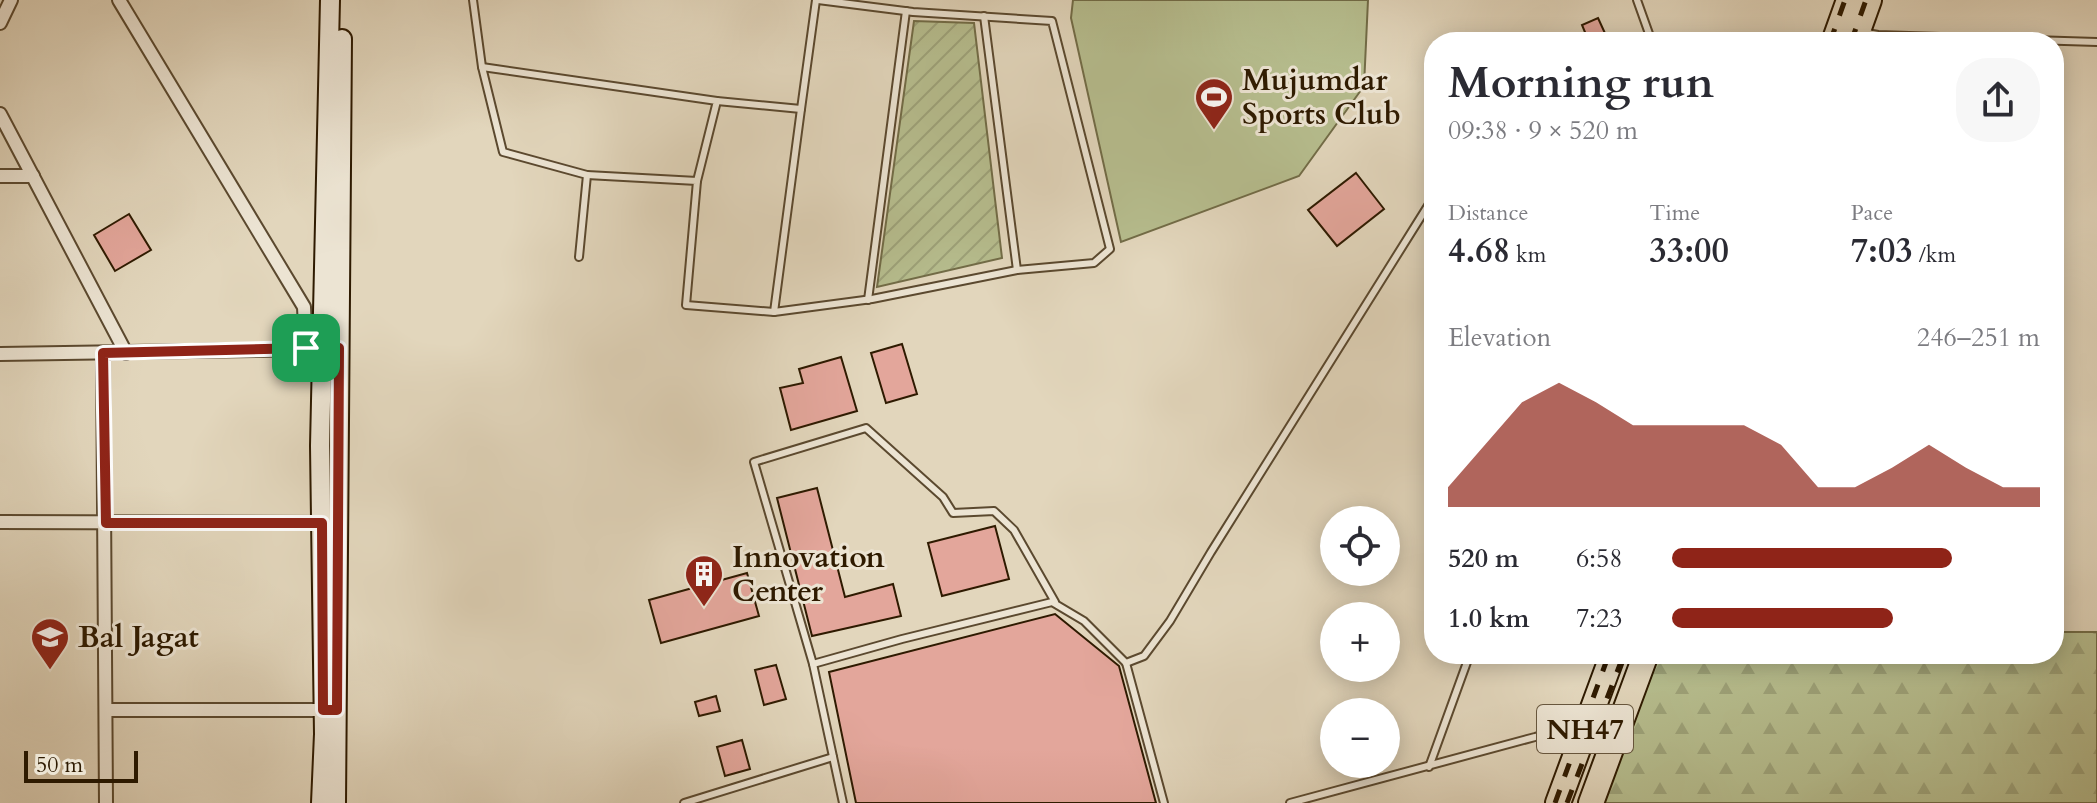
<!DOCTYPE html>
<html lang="en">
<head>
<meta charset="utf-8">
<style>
  :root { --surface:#fff; --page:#f7f7f7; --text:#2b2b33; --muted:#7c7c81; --accent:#8f2418 }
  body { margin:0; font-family:Cardo,serif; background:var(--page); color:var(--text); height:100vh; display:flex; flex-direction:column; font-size:30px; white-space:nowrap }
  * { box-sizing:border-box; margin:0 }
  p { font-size:26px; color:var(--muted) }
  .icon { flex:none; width:44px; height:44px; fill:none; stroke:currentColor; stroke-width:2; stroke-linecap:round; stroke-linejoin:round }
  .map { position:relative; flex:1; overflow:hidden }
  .drawer { position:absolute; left:1424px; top:32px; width:640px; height:632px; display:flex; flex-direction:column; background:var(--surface); border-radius:32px; box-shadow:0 4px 20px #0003 }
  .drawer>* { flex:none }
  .fabs { position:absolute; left:1320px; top:506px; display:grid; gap:16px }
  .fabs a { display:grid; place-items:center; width:80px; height:80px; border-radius:50%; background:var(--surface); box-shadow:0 4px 20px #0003; font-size:40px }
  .scale { position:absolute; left:24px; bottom:20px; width:114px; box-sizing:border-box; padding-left:8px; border:4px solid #2e1a00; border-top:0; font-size:22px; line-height:28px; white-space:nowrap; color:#2e1a00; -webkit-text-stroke:6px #ece4d3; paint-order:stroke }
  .pin { position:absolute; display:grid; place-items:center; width:68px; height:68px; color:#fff; margin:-34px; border-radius:16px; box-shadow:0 4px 12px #0006 }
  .round { display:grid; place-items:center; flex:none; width:84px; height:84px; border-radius:32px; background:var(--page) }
  .head { display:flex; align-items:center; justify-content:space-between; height:136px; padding:0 24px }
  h1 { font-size:44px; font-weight:600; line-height:60px }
  .stats { display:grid; grid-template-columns:repeat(3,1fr); gap:12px; height:136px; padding:8px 24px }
  .stats div { display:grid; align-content:center }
  .stats b { font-size:34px; font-weight:600 }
  .stats small { font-size:22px; font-weight:400 }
  .stats p { font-size:22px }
  .chart { height:224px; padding:16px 24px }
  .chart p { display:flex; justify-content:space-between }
  .chart svg { width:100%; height:144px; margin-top:8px; fill:var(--accent); opacity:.7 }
  ul { padding:0 24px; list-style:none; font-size:26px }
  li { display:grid; grid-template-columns:128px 96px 1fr; align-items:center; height:60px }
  li i { height:20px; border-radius:10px; background:var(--accent) }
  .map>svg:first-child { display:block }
</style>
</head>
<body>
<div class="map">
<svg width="2097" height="803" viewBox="0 0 2097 803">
  <defs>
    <pattern id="forest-firs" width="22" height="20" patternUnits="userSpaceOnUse" patternTransform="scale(2)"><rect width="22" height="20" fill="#b6bd8e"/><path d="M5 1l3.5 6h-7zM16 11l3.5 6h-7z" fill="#9da279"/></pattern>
    <pattern id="garden-furrows" width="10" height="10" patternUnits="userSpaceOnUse" patternTransform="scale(2)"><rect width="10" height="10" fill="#b6bd8e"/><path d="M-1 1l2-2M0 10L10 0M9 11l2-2" fill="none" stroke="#9da279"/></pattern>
  </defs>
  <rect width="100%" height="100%" fill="#e2d6bc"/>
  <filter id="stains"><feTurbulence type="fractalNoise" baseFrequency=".0025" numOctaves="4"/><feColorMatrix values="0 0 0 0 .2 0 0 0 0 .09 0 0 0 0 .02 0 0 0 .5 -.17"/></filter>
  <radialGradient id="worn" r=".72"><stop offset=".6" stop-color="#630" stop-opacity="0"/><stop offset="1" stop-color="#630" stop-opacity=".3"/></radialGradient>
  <polygon fill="#b6bd8e" stroke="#726c47" stroke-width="2" points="1073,0 1368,0 1364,86 1299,176 1121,242 1071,18"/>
  <polygon fill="url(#forest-firs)" stroke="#726c47" stroke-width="2" points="2054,632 2097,632 2097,803 1601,803 1658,654 2054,654"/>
  <polygon fill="url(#garden-furrows)" stroke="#726c47" stroke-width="2" points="914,21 974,23 1002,258 877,287"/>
  <g fill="#e3a69b" stroke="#2e1a00" stroke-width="2">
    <polygon points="1598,18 1609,42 1589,42 1582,25"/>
    <polygon points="1356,173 1384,209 1337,246 1308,210"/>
    <polygon points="129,214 151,250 115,271 94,235"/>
    <polygon points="902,344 917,394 886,403 871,353"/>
    <polygon points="841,357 857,411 791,430 780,388 803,383 799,369"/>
    <polygon points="817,488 845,597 893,584 901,616 812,636 777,498"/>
    <polygon points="995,526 1009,579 942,596 928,543"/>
    <polygon points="747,573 759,616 661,643 649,600"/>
    <polygon points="1055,614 1119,666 1156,803 856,803 829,672"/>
    <polygon points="776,665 786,699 764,705 755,670"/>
    <polygon points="716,696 720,711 699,716 695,702"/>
    <polygon points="742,740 750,769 725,776 717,747"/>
  </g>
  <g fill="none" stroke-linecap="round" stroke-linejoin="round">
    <g stroke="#5b492f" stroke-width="10">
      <g id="lane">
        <polyline points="473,0 482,67 503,152 587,175 579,257"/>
        <polyline points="1637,0 1652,42"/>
        <polyline points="984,16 1017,270"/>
        <polyline points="1862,32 1878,35 2097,42"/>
        <polyline points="482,67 717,101 697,181"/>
        <polyline points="717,101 801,109 774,312"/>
        <polyline points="801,109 816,0"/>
        <polyline points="587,175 697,181 686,305 774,312 872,299 1017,270 1094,263 1110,249 1052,21 913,12 818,0"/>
        <polyline points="868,300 906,11"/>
        <polyline points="1126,663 1164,803"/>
        <polyline points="813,664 754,462 866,428 943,497 953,513 994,511 1014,530 1055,602"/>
        <polyline points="1429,767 1470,654"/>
        <polyline points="684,803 833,757"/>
        <polyline points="843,803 813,664 902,639 1052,602 1084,621 1126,663 1144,656 1170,621 1211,552 1434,196"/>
        <polyline points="1290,803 1535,737 1582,722"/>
      </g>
    </g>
    <g stroke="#5b492f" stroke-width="16">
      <g id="street">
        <polyline points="119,0 304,307 306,348"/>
        <polyline points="0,23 11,0"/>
        <polyline points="0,114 126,353"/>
        <polyline points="0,176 33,176"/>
        <polyline points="103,353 106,803"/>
        <polyline points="0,354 313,349"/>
        <polyline points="0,522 329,523"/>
        <polyline points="106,710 331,710"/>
      </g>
    </g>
    <g stroke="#2e1a00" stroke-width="22">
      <g id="secondary">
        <polyline points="321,803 324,734 320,446 330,0"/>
        <polyline points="336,803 342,39"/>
      </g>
    </g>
    <g stroke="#2e1a00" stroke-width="28">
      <g id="highway">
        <polyline points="1834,42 1849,0"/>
        <polyline points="1854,42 1869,0"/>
        <polyline points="1558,803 1613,654"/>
        <polyline points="1591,803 1646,654"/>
      </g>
    </g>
    <use href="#lane" stroke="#ece4d3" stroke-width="6"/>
    <use href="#street" stroke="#ece4d3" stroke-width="12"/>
    <use href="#secondary" stroke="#ece4d3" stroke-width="18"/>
    <use href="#highway" stroke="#e2d6bc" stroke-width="24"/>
    <g stroke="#2e1a00" stroke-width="5" stroke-dasharray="14 14" stroke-linecap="butt">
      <polyline points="1830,42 1845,0"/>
      <polyline points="1851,42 1866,0"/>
      <polyline points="1555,803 1609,654"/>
      <polyline points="1567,803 1624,654"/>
    </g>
  </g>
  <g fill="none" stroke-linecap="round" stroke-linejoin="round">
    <g stroke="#fff" stroke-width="16">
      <polygon id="route" points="306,348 339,348 337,710 323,710 322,523 106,523 103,353"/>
    </g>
    <use href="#route" stroke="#8f2418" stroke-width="10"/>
  </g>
  <defs>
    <g id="stadium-pin" transform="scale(2)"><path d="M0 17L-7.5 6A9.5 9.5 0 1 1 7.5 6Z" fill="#8f2418" stroke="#ece4d3"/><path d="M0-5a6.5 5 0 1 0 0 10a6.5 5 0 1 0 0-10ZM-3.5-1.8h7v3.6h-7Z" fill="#fff"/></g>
    <g id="building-pin" transform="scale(2)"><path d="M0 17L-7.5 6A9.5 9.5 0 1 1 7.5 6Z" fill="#8f2418" stroke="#ece4d3"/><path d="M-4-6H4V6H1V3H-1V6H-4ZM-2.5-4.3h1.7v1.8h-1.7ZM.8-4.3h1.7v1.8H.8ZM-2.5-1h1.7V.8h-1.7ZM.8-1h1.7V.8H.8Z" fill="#fff"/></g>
    <g id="school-pin" transform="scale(2)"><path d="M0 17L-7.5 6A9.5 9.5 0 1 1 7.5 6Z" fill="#8f2418" stroke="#ece4d3"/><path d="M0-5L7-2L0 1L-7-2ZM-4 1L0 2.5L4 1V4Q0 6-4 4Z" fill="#fff"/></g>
  </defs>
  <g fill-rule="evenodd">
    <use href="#stadium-pin" x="1214" y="97"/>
    <use href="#building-pin" x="704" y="574"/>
    <use href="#school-pin" x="50" y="637"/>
  </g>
  <g text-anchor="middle" stroke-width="6" stroke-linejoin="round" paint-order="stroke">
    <rect fill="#ece4d3" stroke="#67573f" stroke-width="2" x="1537" y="705" width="96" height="48" rx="6"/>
    <g font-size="28" font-weight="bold" fill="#2e1a00">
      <text x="1585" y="739">NH47</text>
    </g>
    <g font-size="30" font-weight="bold" fill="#2e1a00" stroke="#ece4d3" text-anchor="start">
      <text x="1242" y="90">Mujumdar<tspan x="1242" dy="34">Sports Club</tspan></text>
      <text x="732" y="567">Innovation<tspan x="732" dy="34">Center</tspan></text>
      <text x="78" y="647">Bal Jagat</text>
    </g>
  </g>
  <rect width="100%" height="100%" filter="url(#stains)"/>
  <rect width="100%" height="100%" fill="url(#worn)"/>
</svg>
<div class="fabs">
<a><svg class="icon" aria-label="locate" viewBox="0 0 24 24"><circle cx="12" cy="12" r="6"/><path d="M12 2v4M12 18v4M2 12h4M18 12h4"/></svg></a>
<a>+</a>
<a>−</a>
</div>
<div class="scale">50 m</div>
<div class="pin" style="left:306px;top:348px;background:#1e9e55"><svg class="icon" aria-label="arrive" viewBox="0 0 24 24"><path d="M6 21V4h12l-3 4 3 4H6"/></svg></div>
<section class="drawer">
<div class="head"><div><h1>Morning run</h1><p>09:38 · 9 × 520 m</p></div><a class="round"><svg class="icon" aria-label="share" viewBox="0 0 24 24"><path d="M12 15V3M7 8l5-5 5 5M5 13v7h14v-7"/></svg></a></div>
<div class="stats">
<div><p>Distance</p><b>4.68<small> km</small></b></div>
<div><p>Time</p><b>33:00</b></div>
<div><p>Pace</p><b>7:03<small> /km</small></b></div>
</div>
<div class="chart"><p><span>Elevation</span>246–251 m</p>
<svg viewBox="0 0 160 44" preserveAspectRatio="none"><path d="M0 44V38L10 25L20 12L30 6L40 12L50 19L60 19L70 19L80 19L90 25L100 38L110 38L120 32L130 25L140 32L150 38L160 38V44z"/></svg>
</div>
<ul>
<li><b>520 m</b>6:58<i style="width:76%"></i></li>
<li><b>1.0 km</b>7:23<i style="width:60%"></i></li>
</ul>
</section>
</div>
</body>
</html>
